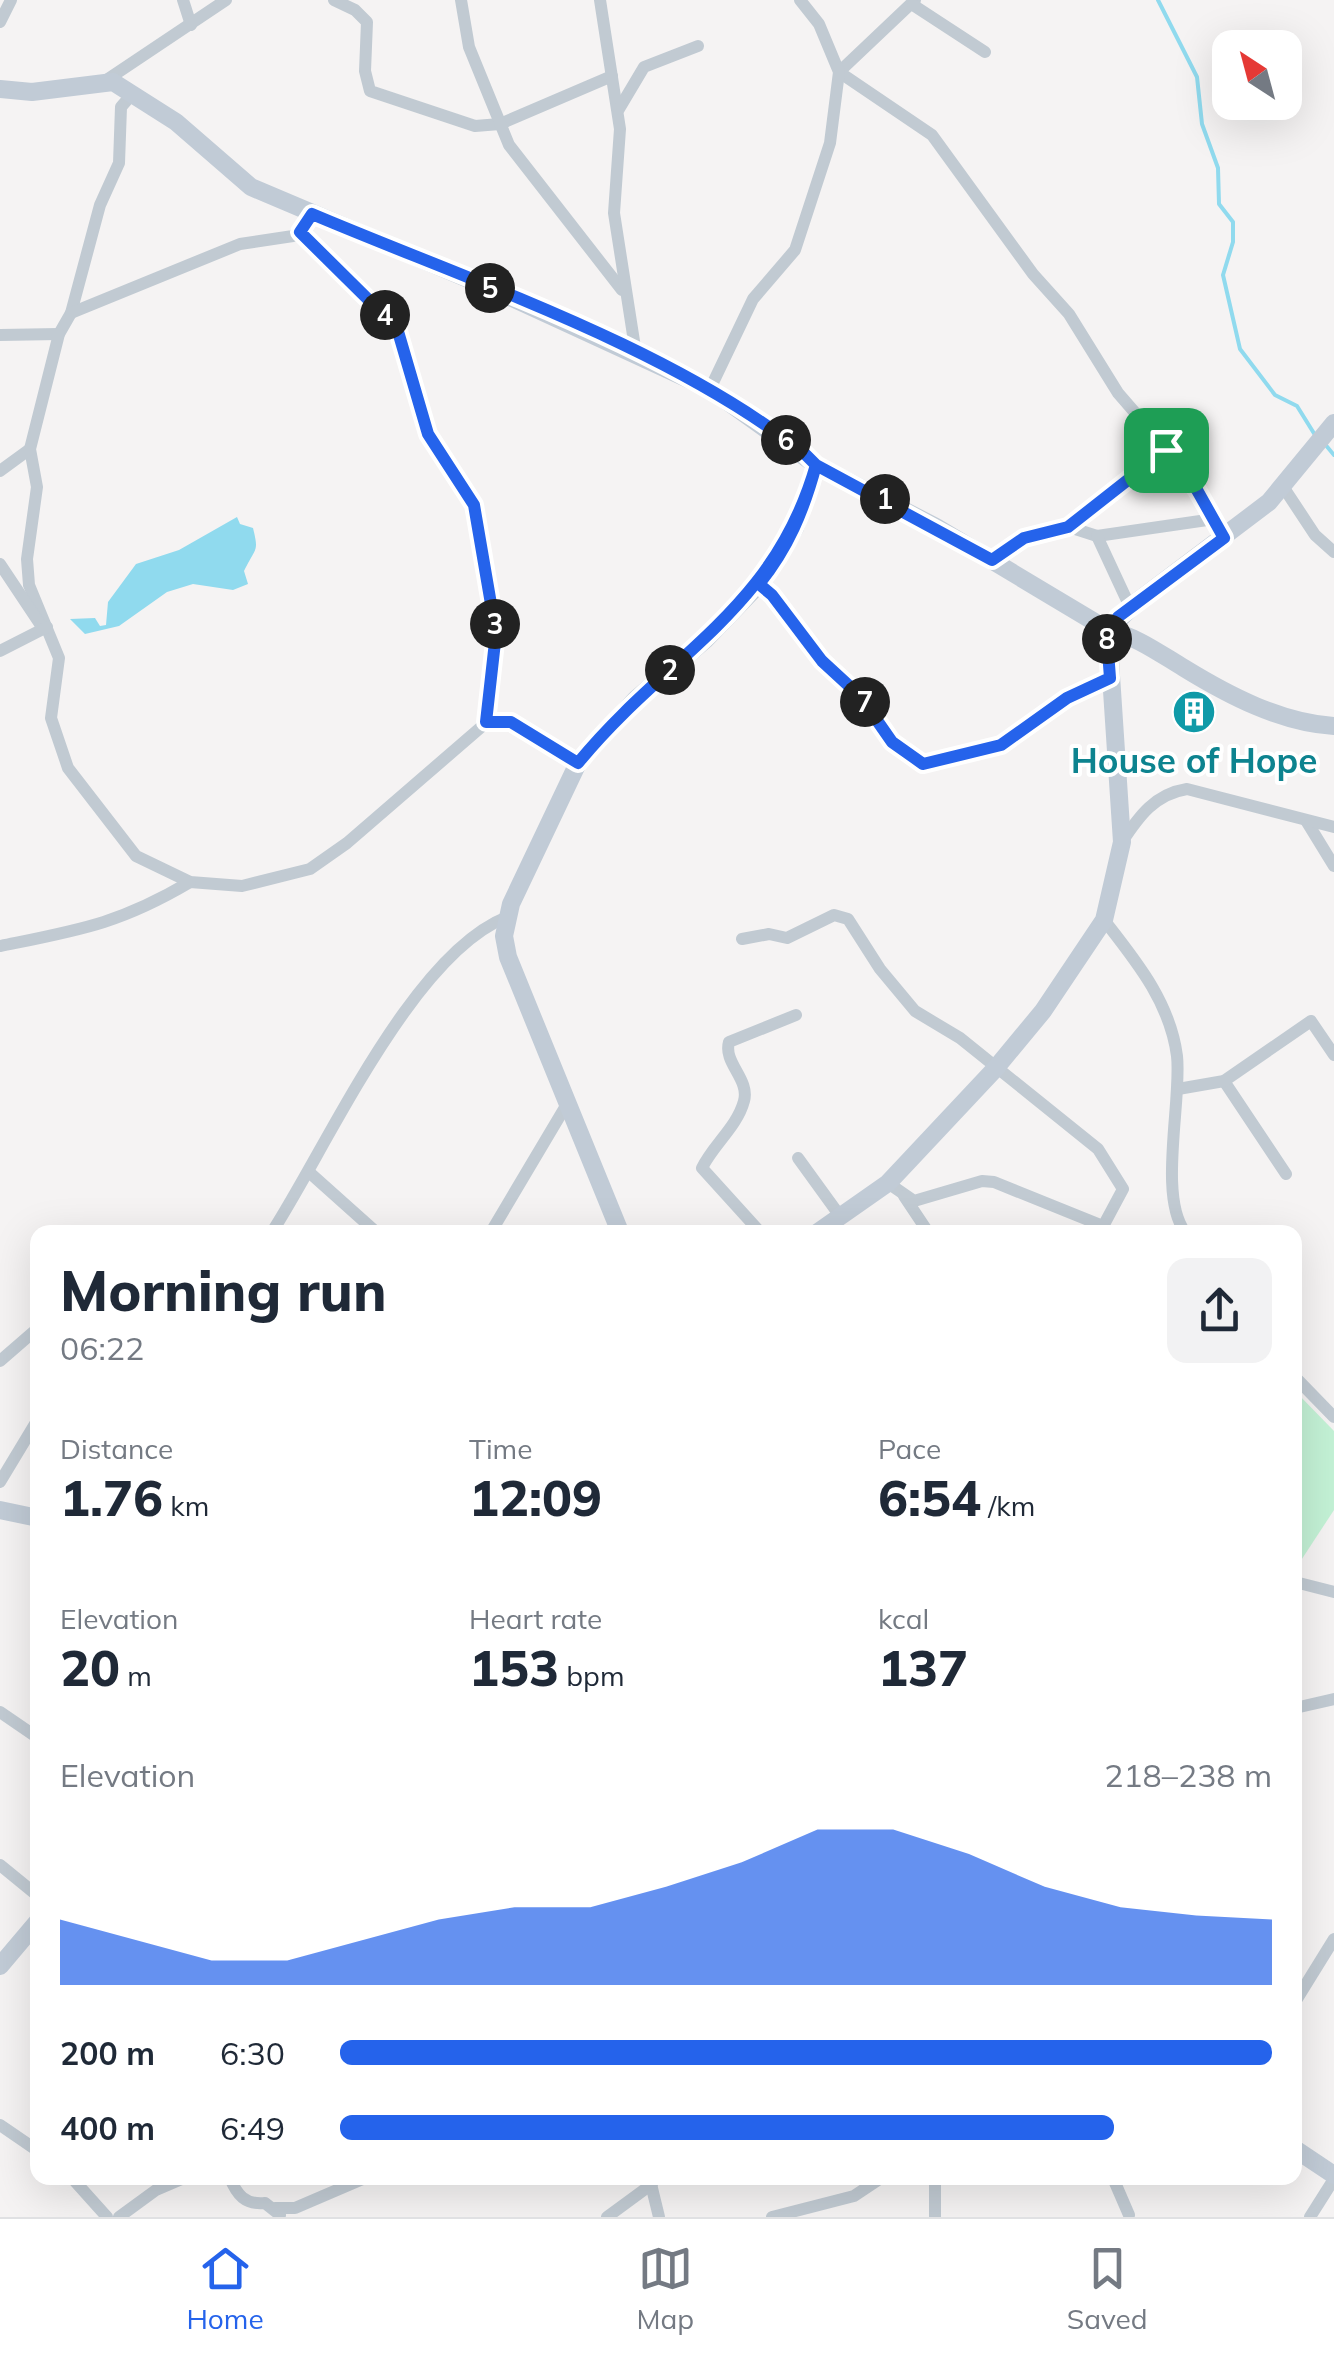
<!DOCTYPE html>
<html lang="en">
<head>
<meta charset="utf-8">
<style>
  :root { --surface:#fff; --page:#f2f2f3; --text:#1f2937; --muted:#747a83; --line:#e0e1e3; --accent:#2563eb }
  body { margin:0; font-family:Mulish,sans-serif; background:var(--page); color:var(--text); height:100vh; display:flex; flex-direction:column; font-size:38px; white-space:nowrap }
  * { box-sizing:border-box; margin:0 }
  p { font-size:32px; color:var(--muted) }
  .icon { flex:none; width:55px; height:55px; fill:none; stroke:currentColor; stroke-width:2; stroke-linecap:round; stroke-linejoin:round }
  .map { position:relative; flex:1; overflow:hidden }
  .panel { position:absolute; left:30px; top:1225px; width:1272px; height:960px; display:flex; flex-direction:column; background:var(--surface); border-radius:20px; box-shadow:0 10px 40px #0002 }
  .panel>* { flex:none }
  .needle { width:65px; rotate:324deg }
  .buttons { position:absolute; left:1212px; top:30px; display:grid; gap:20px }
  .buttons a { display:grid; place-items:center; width:90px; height:90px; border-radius:20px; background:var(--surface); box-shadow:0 10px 40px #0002; font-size:50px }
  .pin { position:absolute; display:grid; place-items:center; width:85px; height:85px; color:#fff; margin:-42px; border-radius:20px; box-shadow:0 5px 15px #0006 }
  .km { position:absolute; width:50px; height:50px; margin:-25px; border-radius:50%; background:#222; color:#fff; font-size:28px; line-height:50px; text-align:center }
  .round { display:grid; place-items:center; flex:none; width:105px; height:105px; border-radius:20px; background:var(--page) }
  .summary { display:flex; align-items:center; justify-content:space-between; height:170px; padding:0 30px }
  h1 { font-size:55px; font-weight:800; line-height:75px }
  .figures { display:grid; grid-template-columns:repeat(3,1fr); gap:15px; height:170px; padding:10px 30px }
  .figures div { display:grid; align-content:center }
  .figures b { font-size:50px; font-weight:800 }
  .figures small { font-size:28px; font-weight:400 }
  .figures p { font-size:28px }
  .chart { height:280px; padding:20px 30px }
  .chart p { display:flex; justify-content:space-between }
  .chart svg { width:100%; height:180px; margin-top:10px; fill:var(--accent); opacity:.7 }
  ul { padding:0 30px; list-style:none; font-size:32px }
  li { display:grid; grid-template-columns:160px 120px 1fr; align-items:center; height:75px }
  li i { height:25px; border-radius:12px; background:var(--accent) }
  .tab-bar { display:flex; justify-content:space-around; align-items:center; height:140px; border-top:2px solid var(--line); background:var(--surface); font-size:28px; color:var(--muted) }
  .tab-bar a { display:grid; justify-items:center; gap:5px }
  .tab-bar .selected { color:var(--accent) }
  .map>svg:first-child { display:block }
</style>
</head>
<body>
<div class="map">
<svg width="1334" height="2217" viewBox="0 0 1334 2217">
  <rect width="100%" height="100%" fill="#f5f3f3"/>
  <polygon fill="#c3f1d5" points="1295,1391 1334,1431 1334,1510 1296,1568"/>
  <path fill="#90daee" d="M 237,517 L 240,524 L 253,528 C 259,553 256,546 244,571 L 248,584 L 233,590 L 193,584 L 167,592 L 119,626 L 85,634 L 70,619 L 95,618 L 100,626 L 106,625 L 108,602 L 136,564 L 179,550 Z"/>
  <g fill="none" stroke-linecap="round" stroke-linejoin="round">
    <g stroke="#90daee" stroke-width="4">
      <polyline points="1158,0 1197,77 1202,124 1218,168 1219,204 1233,222 1233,242 1223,275 1240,349 1275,395 1297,406 1315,435"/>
      <polyline points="1324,443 1334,455"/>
    </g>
    <g stroke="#c1cad2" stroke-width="12">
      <polyline points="183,0 191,25"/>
      <polyline points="334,0 355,10 367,22 365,71 370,91 475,126 500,124 612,76"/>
      <polyline points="461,0 469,47 509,145 622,290"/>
      <polyline points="600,0 620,129 614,213 636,354"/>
      <polyline points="915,0 839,72 932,135 1033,274 1069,314 1118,393 1183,468 1224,538"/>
      <polyline points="913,5 985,52"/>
      <polyline points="0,22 11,0"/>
      <polyline points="105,81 226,0"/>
      <polyline points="133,93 121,107 119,163 100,205 71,313 59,334 30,449 37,487 27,559 29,585 59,658 51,718 68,768 136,856 190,882 242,886 310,869 347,843 487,722 511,722 578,763"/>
      <polyline points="619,109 644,67 698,46"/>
      <polyline points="301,232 397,328 428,434 474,505 496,633 487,722"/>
      <polyline points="71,313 240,244 293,236 312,213"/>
      <polyline points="0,335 59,334"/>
      <polyline points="710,389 753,299 795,250 830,143 839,72 819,24 800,0"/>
      <polyline points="0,471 30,449"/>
      <polyline points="1284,488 1315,535 1334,552"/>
      <polyline points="1069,527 1097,536 1214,519"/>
      <polyline points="1097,536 1130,607"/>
      <polyline points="992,560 1024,538 1069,527 1166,450"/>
      <polyline points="0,564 40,624"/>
      <polyline points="759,584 773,595 822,661 860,696 892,742 923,764 1001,745 1067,697 1109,677"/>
      <polyline points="0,651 47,627"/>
      <polyline points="1307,822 1334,866"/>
      <path d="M 1122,842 C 1139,816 1155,794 1187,789 L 1334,827"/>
      <path d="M 1104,920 C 1136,961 1170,1002 1177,1056 C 1182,1100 1158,1196 1185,1232"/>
      <polyline points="742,939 769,934 787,938 834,915 848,919 880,969 915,1011 960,1038 1098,1149 1123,1189 1100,1232"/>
      <path d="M 0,946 C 79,930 119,924 190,882"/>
      <polyline points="1224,1081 1286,1174"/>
      <polyline points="1178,1089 1224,1081 1311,1021 1334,1055"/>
      <polyline points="798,1158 840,1216"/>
      <polyline points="310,1173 376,1232"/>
      <polyline points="888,1183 914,1201 982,1181 994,1182 1103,1226"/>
      <polyline points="904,1196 928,1232"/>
      <path d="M 272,1232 C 327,1147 412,954 507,917"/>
      <polyline points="491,1232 567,1104"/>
      <path d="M 760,1232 L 702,1168 C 713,1145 737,1127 744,1101 C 750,1079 723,1063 729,1042 L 796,1015"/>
      <polyline points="0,1361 38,1328"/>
      <polyline points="1295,1377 1334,1417"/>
      <polyline points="0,1482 38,1419"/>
      <polyline points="1295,1582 1334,1592"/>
      <polyline points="1295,1708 1334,1699"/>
      <polyline points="0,1712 38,1738"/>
      <polyline points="0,1865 38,1896"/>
      <polyline points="1295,2002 1334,1939"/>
      <polyline points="0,2125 38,2151"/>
      <polyline points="72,2178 107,2217"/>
      <path d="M 230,2178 C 237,2195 245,2205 265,2203 L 280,2215"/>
      <polyline points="1113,2178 1129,2215"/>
      <polyline points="650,2180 659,2217"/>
      <polyline points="275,2208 295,2208 365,2178"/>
      <polyline points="119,2217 156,2190 184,2178"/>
      <polyline points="607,2217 652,2184"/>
      <polyline points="772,2217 854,2196 881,2178"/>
      <polyline points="935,2217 935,2178"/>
      <polyline points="1310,2217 1334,2179"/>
    </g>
    <g stroke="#c1cbd6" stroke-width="18">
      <path d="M 0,89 L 32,92 L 113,82 L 176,122 L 251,187 L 499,292 L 710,389 L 816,465 L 936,527 L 1108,630 C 1136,636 1159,653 1184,668 C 1228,695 1281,723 1334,726"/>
      <polyline points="620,1232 508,957 504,936 511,904 578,763 636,699 705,640 759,584 795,528 816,465"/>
      <polyline points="818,1232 888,1183 995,1069 1043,1011 1104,920 1122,842 1108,630 1138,601 1269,502 1334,423"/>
      <polyline points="0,1510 38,1518"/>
      <polyline points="0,1966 38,1921"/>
      <polyline points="1295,2149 1334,2175"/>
    </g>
  </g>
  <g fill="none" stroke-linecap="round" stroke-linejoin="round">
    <g stroke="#fff" stroke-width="20">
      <path id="route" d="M 1166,450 L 1068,527 L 1024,538 L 992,560 L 816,465 C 774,612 668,653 578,763 L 511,722 L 486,722 L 496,633 L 474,505 L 428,434 L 397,328 L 300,232 L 312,214 C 470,281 671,347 805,454 L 816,465 C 804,510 788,548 759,584 L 772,595 L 822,661 L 860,696 L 892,742 L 923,764 L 1001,745 L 1067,698 L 1110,678 L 1107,638 L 1118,617 L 1224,538 L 1197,490 L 1166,450"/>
    </g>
    <use href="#route" stroke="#2563eb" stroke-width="12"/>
  </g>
  <defs>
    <g id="building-disc" transform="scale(2.25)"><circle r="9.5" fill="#0f9aa8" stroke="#fff"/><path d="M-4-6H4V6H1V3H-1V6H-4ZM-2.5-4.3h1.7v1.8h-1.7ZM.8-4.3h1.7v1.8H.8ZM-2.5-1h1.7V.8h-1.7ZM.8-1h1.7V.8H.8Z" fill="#fff"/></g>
  </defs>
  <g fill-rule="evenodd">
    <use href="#building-disc" x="1194" y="712"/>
  </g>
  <g text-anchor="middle" stroke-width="8" stroke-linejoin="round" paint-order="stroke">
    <g font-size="35" font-weight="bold" fill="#0d838f" stroke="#fff">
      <text x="1194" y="773">House of Hope</text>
    </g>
  </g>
</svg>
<div class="buttons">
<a><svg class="needle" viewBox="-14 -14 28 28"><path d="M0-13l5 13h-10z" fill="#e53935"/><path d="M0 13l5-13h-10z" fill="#747a83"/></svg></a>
</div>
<div class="pin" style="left:1166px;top:450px;background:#1e9e55"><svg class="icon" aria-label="arrive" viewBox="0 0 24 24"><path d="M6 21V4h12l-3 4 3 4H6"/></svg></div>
<b class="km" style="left:885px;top:499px">1</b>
<b class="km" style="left:670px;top:670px">2</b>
<b class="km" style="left:495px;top:624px">3</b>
<b class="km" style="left:385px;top:315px">4</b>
<b class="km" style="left:490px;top:288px">5</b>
<b class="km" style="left:786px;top:440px">6</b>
<b class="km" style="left:865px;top:702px">7</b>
<b class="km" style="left:1107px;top:639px">8</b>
<section class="panel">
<div class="summary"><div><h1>Morning run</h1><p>06:22</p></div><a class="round"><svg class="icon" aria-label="share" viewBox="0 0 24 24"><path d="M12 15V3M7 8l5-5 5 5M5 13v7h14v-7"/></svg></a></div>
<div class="figures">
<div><p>Distance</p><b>1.76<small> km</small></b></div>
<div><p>Time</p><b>12:09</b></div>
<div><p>Pace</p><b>6:54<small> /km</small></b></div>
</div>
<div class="figures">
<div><p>Elevation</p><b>20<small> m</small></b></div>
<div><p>Heart rate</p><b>153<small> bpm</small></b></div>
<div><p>kcal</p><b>137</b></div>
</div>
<div class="chart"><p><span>Elevation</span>218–238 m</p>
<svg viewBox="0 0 160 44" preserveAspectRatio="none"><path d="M0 44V28L10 33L20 38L30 38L40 33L50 28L60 25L70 25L80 20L90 14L100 6L110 6L120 12L130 20L140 25L150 27L160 28V44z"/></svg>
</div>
<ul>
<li><b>200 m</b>6:30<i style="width:100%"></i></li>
<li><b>400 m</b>6:49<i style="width:83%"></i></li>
</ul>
</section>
</div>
<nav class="tab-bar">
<a class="selected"><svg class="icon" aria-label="home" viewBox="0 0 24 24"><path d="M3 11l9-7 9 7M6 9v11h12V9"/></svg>Home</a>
<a><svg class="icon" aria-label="map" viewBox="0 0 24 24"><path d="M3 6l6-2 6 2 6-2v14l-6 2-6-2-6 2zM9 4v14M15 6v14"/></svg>Map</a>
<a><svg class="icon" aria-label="saved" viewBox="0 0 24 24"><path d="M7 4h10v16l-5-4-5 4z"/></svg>Saved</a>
</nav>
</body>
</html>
